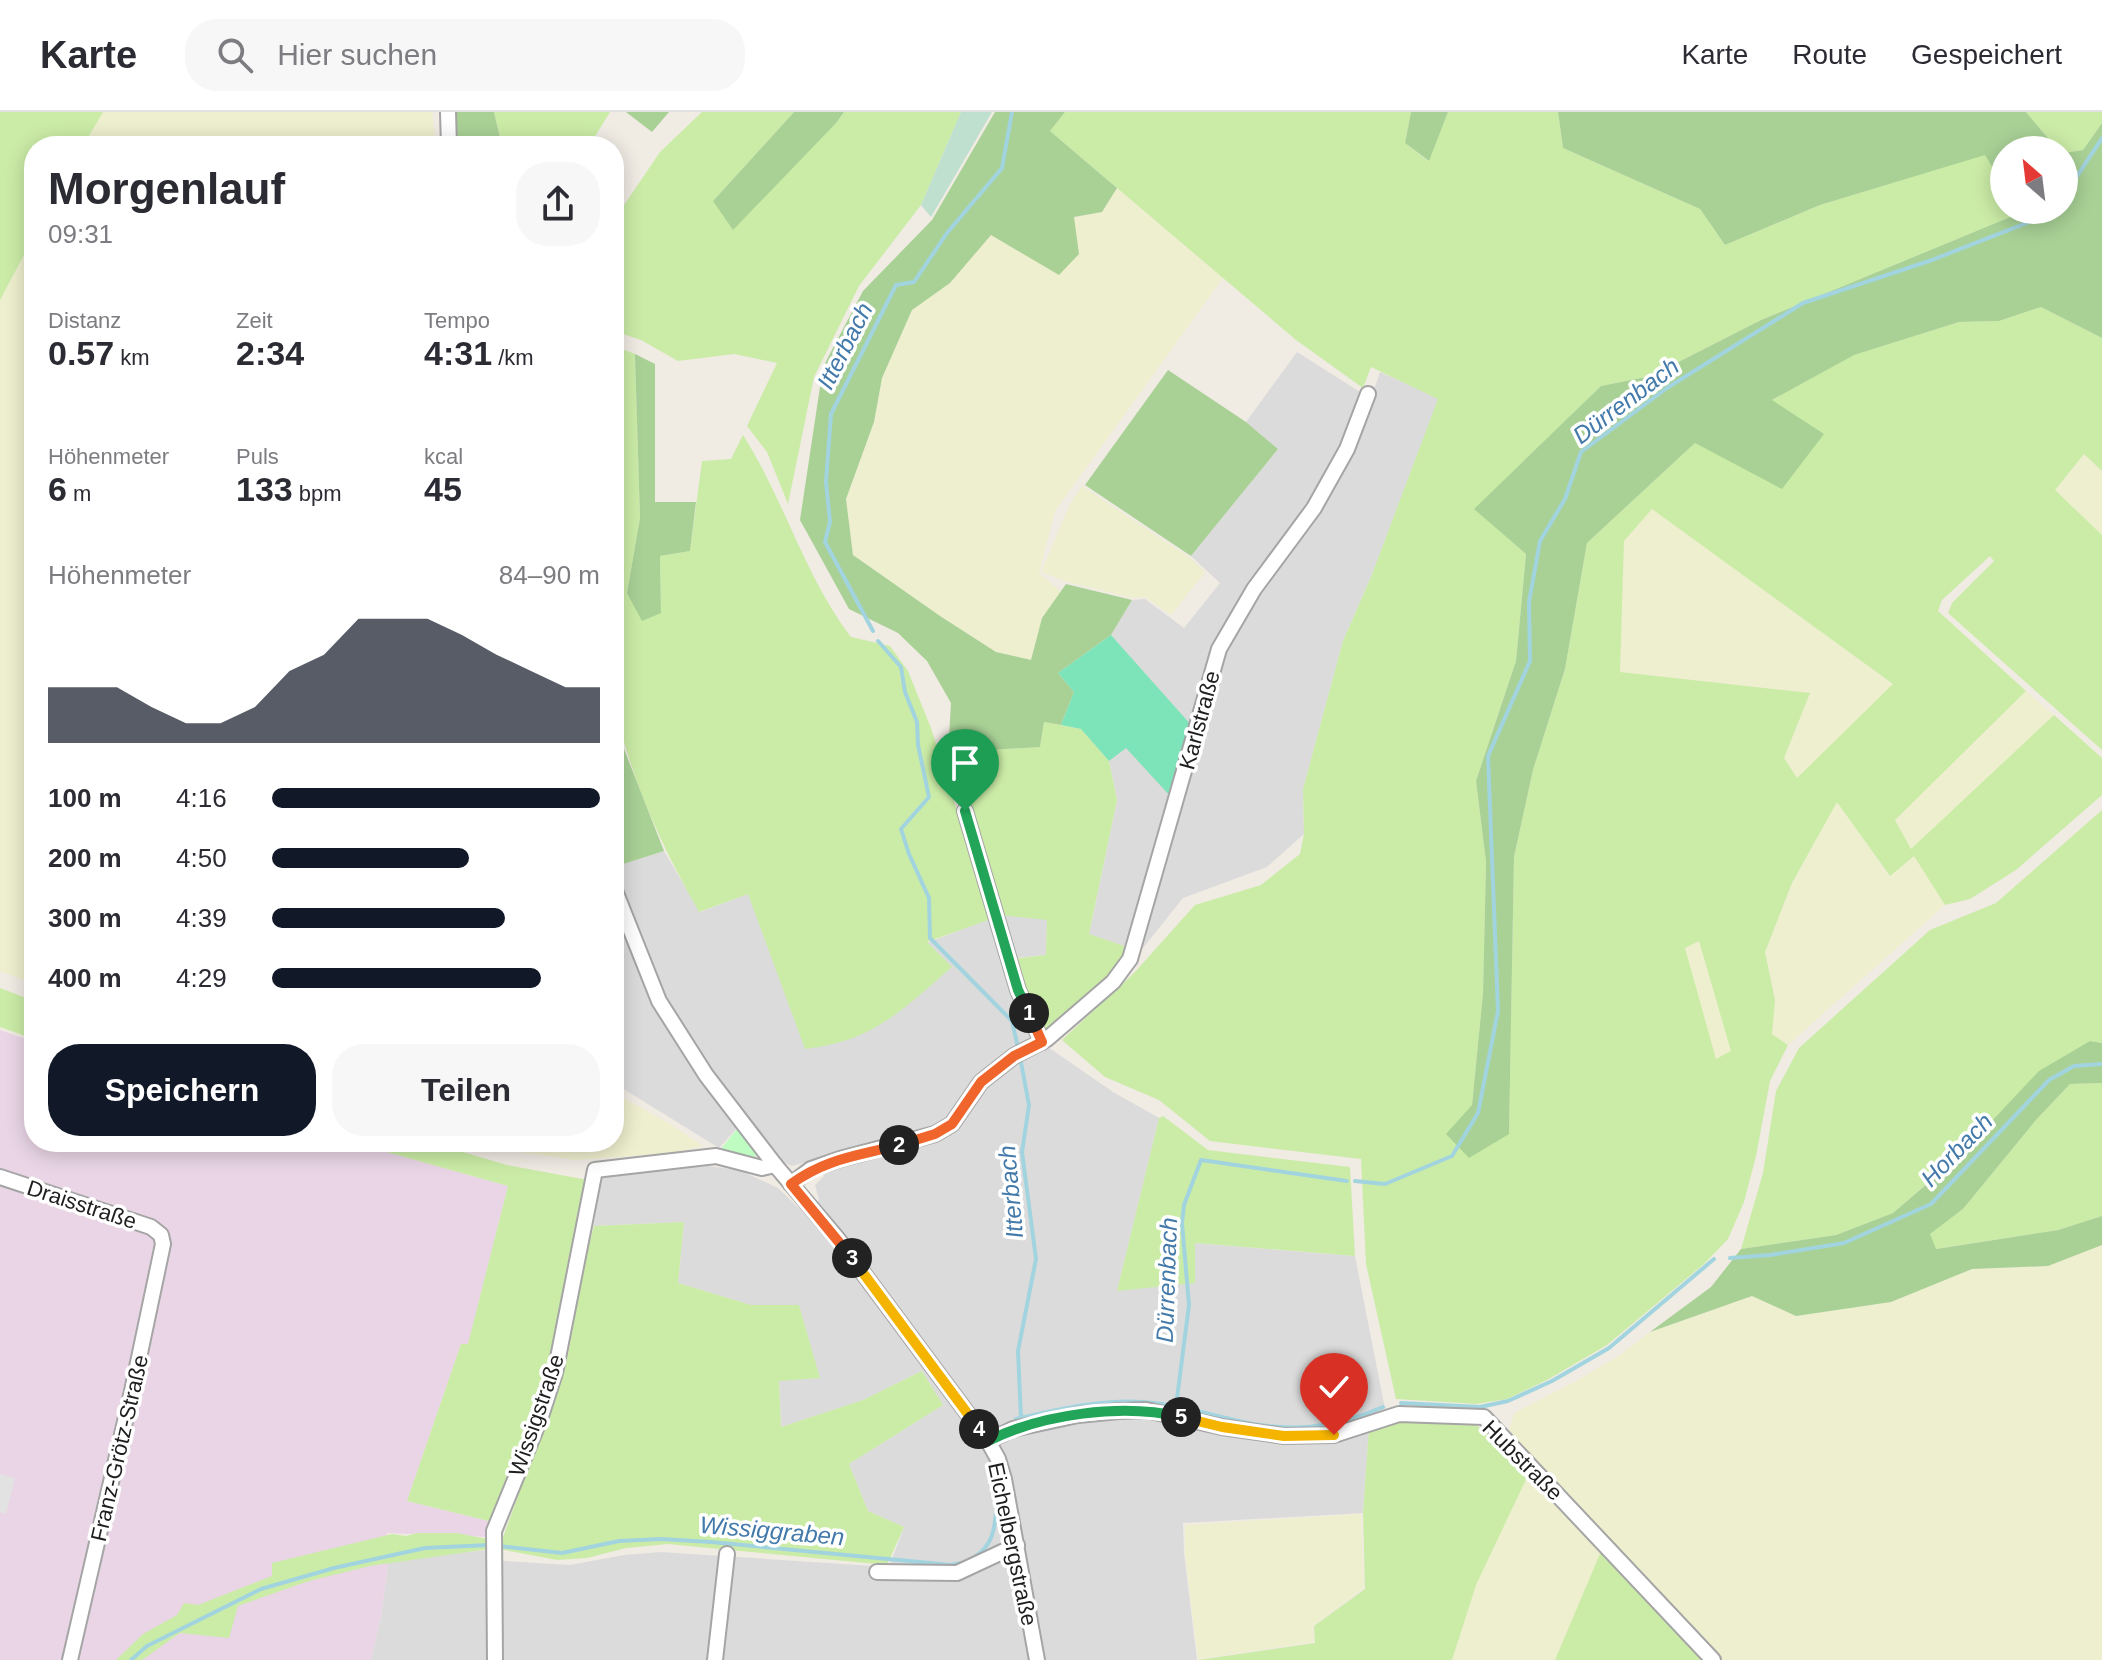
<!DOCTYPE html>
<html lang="de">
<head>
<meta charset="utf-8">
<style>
  :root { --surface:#fff; --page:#f7f7f7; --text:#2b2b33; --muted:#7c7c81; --line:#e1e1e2; --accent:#111827 }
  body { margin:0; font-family:Helvetica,sans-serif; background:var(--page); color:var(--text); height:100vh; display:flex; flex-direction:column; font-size:30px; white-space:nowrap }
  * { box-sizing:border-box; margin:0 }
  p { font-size:26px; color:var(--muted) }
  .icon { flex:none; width:44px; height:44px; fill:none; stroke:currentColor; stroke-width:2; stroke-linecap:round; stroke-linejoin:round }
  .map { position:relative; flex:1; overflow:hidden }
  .side { position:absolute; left:24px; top:24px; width:600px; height:1016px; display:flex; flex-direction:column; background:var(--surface); border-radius:32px; box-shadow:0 4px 20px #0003 }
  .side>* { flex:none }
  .needle { width:52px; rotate:332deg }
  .controls { position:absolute; left:1990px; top:24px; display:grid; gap:16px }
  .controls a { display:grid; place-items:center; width:88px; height:88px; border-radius:50%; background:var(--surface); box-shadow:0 4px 20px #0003; font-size:40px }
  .pin { position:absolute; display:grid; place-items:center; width:68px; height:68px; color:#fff; margin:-82px -34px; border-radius:50% 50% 50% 0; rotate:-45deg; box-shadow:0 0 8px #0007 }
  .pin .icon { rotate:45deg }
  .km { position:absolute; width:40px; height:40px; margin:-20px; border-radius:50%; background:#222; color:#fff; font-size:22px; line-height:40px; text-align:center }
  .round { display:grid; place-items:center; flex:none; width:84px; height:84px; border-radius:32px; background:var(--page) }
  .head { display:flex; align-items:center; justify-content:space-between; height:136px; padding:0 24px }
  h1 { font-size:44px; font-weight:800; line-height:60px }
  .figures { display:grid; grid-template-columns:repeat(3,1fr); gap:12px; height:136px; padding:8px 24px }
  .figures div { display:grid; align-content:center }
  .figures b { font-size:34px; font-weight:800 }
  .figures small { font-size:22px; font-weight:400 }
  .figures p { font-size:22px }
  .chart { height:224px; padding:16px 24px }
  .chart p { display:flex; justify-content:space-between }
  .chart svg { width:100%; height:144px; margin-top:8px; fill:var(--accent); opacity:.7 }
  .primary-button { display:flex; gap:16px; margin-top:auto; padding:16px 24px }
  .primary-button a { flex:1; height:92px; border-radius:32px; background:var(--accent); color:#fff; font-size:32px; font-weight:800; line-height:92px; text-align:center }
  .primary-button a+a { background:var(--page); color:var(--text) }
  ul { padding:0 24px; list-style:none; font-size:26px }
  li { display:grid; grid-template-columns:128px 96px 1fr; align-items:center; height:60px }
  li i { height:20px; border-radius:10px; background:var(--accent) }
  header { display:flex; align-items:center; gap:48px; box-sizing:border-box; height:112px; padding:0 40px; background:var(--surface); border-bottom:2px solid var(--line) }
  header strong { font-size:38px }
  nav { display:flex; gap:44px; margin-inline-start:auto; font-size:28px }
  .search { width:560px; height:72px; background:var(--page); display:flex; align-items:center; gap:20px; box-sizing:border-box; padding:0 28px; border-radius:32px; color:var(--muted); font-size:30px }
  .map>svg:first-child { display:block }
</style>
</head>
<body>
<header>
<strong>Karte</strong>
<div class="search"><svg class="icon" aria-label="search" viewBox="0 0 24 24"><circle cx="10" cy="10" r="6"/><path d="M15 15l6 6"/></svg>Hier suchen</div>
<nav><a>Karte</a><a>Route</a><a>Gespeichert</a></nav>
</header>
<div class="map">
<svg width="2102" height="1548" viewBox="0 0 2102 1548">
  <rect width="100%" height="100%" fill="#f0ebe3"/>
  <g fill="#dcdbdb">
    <polygon points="1297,240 1371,287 1380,260 1439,286 1371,465 1343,529 1303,677 1304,722 1267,755 1183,786 1143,836 1127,835 1089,823 1117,688 1109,649 1125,635 1199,623 1111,523 1132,488 1145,487 1184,516 1220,471 1191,444 1278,337 1246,310"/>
    <polygon points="664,739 700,800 748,782 951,855 927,831 999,803 1047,807 1046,843 1006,847 1032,924 1113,980 1159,1006 1117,1179 1194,1131 1355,1144 1385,1297 1367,1303 1369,1316 1363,1401 1183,1411 1184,1441 1197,1548 371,1548 381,1503 389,1447 488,1438 489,1448 570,1453 624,1443 661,1440 889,1455 904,1415 868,1399 849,1352 943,1293 922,1259 863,1288 781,1315 779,1268 819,1266 799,1193 751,1193 678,1171 684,1110 594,1114 600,1064 708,1054 739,1058 778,1076 804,1101 819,1088 815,1073 824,1064 815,1048 792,1054 783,1050 747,1005 719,1036 614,971 614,794 626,789 614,762 614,755"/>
  </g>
  <polygon fill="#e9d5e6" points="0,918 34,930 34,1030 351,1030 508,1074 468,1233 461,1232 407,1389 493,1410 488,1425 387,1421 389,1447 381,1503 371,1548 0,1548"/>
  <g fill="#eeefce">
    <polygon points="103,0 432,0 436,34 83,34"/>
    <polygon points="1117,76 1223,166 1055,399 1039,461 1061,480 1042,506 1031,548 996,540 940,504 853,443 846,387 874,310 882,266 912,198 950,171 991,123 1102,100"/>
    <polygon points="34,124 34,872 0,859 0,188"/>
    <polygon points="2084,342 2102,359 2102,423 2055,378"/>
    <polygon points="1082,374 1189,445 1205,460 1171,503 1145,485 1132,486 1068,470 1041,460 1071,390"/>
    <polygon points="1652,396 1894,573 1797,667 1784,646 1810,581 1620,560 1624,429"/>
    <polygon points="2026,579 2054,603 1911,738 1895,707"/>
    <polygon points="1837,689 1889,764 1914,744 1945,793 1788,933 1772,922 1775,888 1765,840 1792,772"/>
    <polygon points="1699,828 1732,940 1715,948 1684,836"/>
    <polygon points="614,981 667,1010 703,1034 671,1041 575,1048 485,1035 471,1030 614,1030"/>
    <polygon points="2102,1133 2102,1548 1718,1548 1508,1322 1514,1301 1578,1268 1620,1243 1650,1220 1752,1184 1796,1204 1891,1190 1972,1157 2048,1154"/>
    <polygon points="1530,1359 1602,1437 1555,1548 1452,1548 1476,1473"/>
    <polygon points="1361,1402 1364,1476 1313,1514 1314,1530 1198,1547 1185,1441 1185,1413"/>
  </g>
  <g fill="#cbeca7" fill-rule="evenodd">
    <polygon points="0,0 103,0 83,34 34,34 34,124 0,188"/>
    <polygon points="494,0 610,0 589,34 502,34"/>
    <polygon points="702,0 794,0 713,89 837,10 844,0 961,0 921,93 859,174 814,265 788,392 767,340 747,314 777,251 734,242 678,249 641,228 614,219 614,108 660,40"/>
    <path d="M 1065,0 L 1411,0 L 1405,31 L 1428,49 L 1448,0 L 1558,0 L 1563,36 L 1700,97 L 1725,133 L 1820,93 L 1986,42 L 2004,74 L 2004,98 L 2019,98 L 2020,101 L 1761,208 L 1651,264 L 1601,274 L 1475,397 L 1526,442 L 1516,549 L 1476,669 L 1486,750 L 1483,881 L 1472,993 L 1509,1021 L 1514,745 L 1533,658 L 1565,557 L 1587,431 L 1695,331 L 1853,243 L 1959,210 L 1999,209 L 2041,195 L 2102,226 L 2102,359 L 2084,342 L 2055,378 L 2102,423 L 2102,638 L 1948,501 L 1952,491 L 1994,449 L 1990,444 L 1942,488 L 1938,499 L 2026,579 L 1895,708 L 1911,737 L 2054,603 L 2102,646 L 2102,683 L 2016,758 L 1970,787 L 1945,793 L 1914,744 L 1890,764 L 1837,690 L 1792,771 L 1765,840 L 1775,888 L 1772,922 L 1788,933 L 1770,969 L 1756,1044 L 1744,1090 L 1728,1127 L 1704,1152 L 1607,1233 L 1547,1268 L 1507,1287 L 1476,1292 L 1396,1287 L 1366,1152 L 1361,1047 L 1210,1029 L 1159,988 L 1105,965 L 1062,928 L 1134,861 L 1195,793 L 1261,773 L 1300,742 L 1304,722 L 1303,677 L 1343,529 L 1371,465 L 1438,287 L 1371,255 L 1363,276 L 1296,228 L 1050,19 ZM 1652,397 L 1893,572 L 1797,666 L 1784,646 L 1810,581 L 1620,560 L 1624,429 ZM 1699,829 L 1731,939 L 1716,947 L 1685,836 Z"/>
    <polygon points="2026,0 2102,0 2102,11 2083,38 2064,41 2064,38 2058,38"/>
    <path d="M 614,234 L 635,242 L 640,406 L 627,481 L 661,501 L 660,444 L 690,439 L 702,349 L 731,347 L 743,323 C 784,387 804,463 851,525 L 890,534 L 908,559 L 931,616 L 991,807 L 927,830 L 952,855 C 902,898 874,929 805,937 L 748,782 L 699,800 C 660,731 631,668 614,590 Z"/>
    <path d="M 1044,610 L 1081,617 L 1109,649 L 1117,688 L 1089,822 L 1127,835 C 1111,871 1078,893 1048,918 L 1039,914 L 1012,847 L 1046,843 L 1047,808 L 999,803 L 946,627 L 949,625 L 971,639 L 1040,635 Z"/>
    <polygon points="2102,698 2102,931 2090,929 1893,1101 1836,1123 1741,1137 1763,1061 1776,979 1799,936 1930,818 1996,791"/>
    <polygon points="0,876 34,889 34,927 0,915"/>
    <polygon points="2102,971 2102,1104 2058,1118 1935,1137 1929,1122 1963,1097 2036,1008 2070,972"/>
    <polygon points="1163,1004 1208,1038 1350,1055 1355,1144 1195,1131 1195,1171 1117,1179 1159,1006"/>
    <polygon points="351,1030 429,1030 507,1053 588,1068 552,1255 532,1316 493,1410 407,1389 461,1232 468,1232 508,1074"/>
    <polygon points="684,1110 678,1171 751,1193 799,1193 820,1266 779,1269 781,1315 863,1288 922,1259 943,1293 849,1352 868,1399 904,1415 887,1453 668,1432 626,1436 587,1446 557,1448 499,1437 568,1243 584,1152 594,1114"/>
    <polygon points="1415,1303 1465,1307 1484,1318 1530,1359 1476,1473 1452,1548 1198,1548 1315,1531 1314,1514 1365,1477 1363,1401 1369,1316"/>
    <polygon points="417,1421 457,1421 487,1427 489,1437 370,1454 309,1469 238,1494 229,1526 180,1521 142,1548 116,1548 143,1522 177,1503 184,1491 198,1493 272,1464 272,1451 392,1422 406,1424"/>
    <polygon points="1602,1437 1705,1548 1555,1548"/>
  </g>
  <g fill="#a9d196">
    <polygon points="453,0 494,0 502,34 457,34"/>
    <polygon points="626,0 669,0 652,20"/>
    <polygon points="794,0 844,0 837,10 733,118 713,89"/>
    <polygon points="995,0 1065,0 1050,19 1117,76 1102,100 1074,105 1079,142 1059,163 991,123 950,171 912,198 882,266 874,310 846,387 853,443 940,504 996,540 1031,548 1042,506 1066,472 1132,488 1111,523 1058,561 1074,580 1061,613 1044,610 1040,635 971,639 949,625 951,591 927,549 898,521 849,497 800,408 823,255 863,179 932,108"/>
    <polygon points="1411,0 1448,0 1429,49 1405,31"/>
    <polygon points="1558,0 2026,0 2058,38 2004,38 2004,74 1985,43 1820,93 1725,133 1700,97 1563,36"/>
    <polygon points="2102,11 2102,226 2041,195 1999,209 1959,210 1854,243 1772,288 1824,322 1782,377 1695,331 1587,431 1565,557 1533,658 1514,745 1509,1022 1469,1046 1446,1022 1472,993 1483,881 1486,750 1476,669 1516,549 1526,442 1474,397 1601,274 1651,264 1761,208 2020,101 2019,98 2064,98 2064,41 2083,38"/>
    <polygon points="635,242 655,252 655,390 696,390 690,439 660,444 661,501 642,509 627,481 640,406"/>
    <polygon points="1168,258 1246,310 1278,337 1191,444 1085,373"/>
    <polygon points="614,590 624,637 664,739 614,755"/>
    <polygon points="2090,929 2102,931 2102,971 2070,972 2036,1008 1963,1097 1930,1122 1936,1137 2058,1118 2102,1104 2102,1133 2048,1154 1972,1157 1891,1190 1796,1204 1752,1184 1650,1220 1711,1175 1741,1137 1836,1123 1893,1101 1957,1046 2039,959"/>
  </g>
  <polygon fill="#bfdfcf" points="961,0 992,0 931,105 921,93"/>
  <polygon fill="#befcc1" points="737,1017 756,1040 755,1047 722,1041 720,1038"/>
  <polygon fill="#7de3b8" points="1111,523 1192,614 1172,686 1126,636 1109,649 1081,617 1061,613 1074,580 1058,561"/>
  <polygon fill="#e2e2e2" points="0,1362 15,1366 6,1402 0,1400"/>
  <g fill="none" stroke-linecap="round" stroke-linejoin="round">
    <g stroke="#a2d4df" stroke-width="4">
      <polyline points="2064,84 2102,26"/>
      <polyline points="873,519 825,430 830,410 826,370 831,302 896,173 914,170 947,121 1002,56 1012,0"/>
      <polyline points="878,529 901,555 905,580 917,610 918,633 929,685 901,717 909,742 929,786 930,826 1012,909 1018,936"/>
      <polyline points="1020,945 1029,993 1022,1040 1036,1147 1018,1239 1021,1306"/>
      <polyline points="1355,1069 1385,1072 1452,1044 1478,1001 1498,899 1488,644 1530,549 1529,490 1540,429 1565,387 1581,340 1667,276 1803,191 1932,148 2052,101 2055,98"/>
      <polyline points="1730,1146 1770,1143 1844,1131 1931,1092 2049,968 2074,954 2102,952"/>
      <polyline points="1401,1291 1480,1295 1508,1289 1552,1269 1609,1236 1714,1147"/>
      <polyline points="1176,1294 1189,1193 1182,1111 1184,1093 1201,1048 1347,1069"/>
      <path d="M 1016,1307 C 1057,1298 1101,1287 1143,1290 C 1174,1292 1204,1301 1234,1308 C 1287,1321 1334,1317 1383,1295"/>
      <polyline points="498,1434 562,1441 619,1429 661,1427 711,1430 951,1453 966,1450"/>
      <path d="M 973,1446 C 997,1432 995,1409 997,1385"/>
      <polyline points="131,1548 147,1534 261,1477 334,1456 425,1436 489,1433"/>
    </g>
    <g stroke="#a5a5a5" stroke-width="18">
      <g id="minor">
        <polyline points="448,0 449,34"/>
        <polyline points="965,699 1018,878 1042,930"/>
        <polyline points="614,776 659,889 706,963 775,1053 837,1126 988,1329 998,1347 1004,1367 1037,1548"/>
        <polyline points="0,1065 151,1115 161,1123 163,1132 132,1279 70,1548"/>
        <polyline points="791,1072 811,1057 840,1047 935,1022 952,1012 981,970 1014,944 1047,927 1113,870 1130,847 1219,537 1254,477 1314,396 1347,337 1368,282"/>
        <polyline points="988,1329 1013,1317 1078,1303 1119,1299 1146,1298 1222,1315 1284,1324 1334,1323 1399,1302 1484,1305 1713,1548"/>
        <polyline points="877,1460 957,1461 1017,1433"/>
        <polyline points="495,1548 494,1419 540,1307 555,1261 595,1058 716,1044 762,1056 775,1053"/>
        <polyline points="715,1548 727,1442"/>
      </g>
    </g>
    <use href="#minor" stroke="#fff" stroke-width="14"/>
  </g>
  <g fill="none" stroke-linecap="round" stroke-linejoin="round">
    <g stroke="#fff" stroke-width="16">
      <polyline id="split-1" points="965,699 1018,878 1029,901"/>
    </g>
    <g stroke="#fff" stroke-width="16">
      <polyline id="split-2" points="899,1033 935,1022 952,1012 981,970 1014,944 1042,930 1029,901"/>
    </g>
    <g stroke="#fff" stroke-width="16">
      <path id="split-3" d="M 852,1146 L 791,1072 C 827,1046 858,1044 899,1033"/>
    </g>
    <g stroke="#fff" stroke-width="16">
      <polyline id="split-4" points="852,1146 979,1317"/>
    </g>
    <g stroke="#fff" stroke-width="16">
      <path id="split-5" d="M 979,1317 L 988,1329 C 1042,1302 1122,1291 1181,1305"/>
    </g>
    <g stroke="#fff" stroke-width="16">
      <polyline id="split-6" points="1181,1305 1222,1315 1284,1324 1334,1323"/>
    </g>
    <use href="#split-1" stroke="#22a559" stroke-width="10"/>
    <use href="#split-2" stroke="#f0652b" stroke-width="10"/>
    <use href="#split-3" stroke="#f0652b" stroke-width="10"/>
    <use href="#split-4" stroke="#f5b400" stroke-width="10"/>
    <use href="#split-5" stroke="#22a559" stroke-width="10"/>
    <use href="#split-6" stroke="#f5b400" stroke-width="10"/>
  </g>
  <g text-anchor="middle" stroke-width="7" stroke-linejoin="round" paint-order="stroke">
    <g font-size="22" fill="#1e1e1e" stroke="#fff">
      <text transform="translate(1199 608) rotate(-75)" y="8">Karlstraße</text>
      <text transform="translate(82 1092) rotate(18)" y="8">Draisstraße</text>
      <text transform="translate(536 1303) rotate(-71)" y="8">Wissigstraße</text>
      <text transform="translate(119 1336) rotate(-77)" y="8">Franz-Grötz-Straße</text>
      <text transform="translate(1523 1348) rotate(45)" y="8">Hubstraße</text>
      <text transform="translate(1013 1432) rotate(78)" y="8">Eichelbergstraße</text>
    </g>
    <g font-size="24" font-style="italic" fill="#437aaa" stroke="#fff">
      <text transform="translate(845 234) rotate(-63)" y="8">Itterbach</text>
      <text transform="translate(1626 289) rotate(-37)" y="8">Dürrenbach</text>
      <text transform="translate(1957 1038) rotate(-46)" y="8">Horbach</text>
      <text transform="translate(1011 1080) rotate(-95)" y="8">Itterbach</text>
      <text transform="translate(1167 1168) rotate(-88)" y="8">Dürrenbach</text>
      <text transform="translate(772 1419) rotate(5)" y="8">Wissiggraben</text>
    </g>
  </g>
</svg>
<div class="controls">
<a><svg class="needle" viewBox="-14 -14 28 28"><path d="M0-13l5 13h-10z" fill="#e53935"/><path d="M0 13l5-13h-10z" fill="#7c7c81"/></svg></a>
</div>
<div class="pin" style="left:965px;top:699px;background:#1e9e55"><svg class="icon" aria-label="arrive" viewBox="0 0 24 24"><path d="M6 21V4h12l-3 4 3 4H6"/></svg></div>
<div class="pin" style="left:1334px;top:1323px;background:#d93025"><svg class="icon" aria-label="check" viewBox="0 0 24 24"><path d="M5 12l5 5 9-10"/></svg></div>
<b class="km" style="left:1029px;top:901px">1</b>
<b class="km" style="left:899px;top:1033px">2</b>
<b class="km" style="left:852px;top:1146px">3</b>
<b class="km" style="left:979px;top:1317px">4</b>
<b class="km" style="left:1181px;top:1305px">5</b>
<section class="side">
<div class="head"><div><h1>Morgenlauf</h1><p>09:31</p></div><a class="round"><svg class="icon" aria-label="share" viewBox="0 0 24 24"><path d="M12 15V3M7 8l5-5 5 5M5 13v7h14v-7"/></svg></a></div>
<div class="figures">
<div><p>Distanz</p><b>0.57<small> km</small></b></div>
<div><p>Zeit</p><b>2:34</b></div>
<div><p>Tempo</p><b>4:31<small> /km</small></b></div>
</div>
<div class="figures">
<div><p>Höhenmeter</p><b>6<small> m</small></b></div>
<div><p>Puls</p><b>133<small> bpm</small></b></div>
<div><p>kcal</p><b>45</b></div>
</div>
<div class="chart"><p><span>Höhenmeter</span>84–90 m</p>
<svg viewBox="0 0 160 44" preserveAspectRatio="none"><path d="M0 44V27L10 27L20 27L30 33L40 38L50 38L60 33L70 22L80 17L90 6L100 6L110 6L120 11L130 17L140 22L150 27L160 27V44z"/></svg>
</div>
<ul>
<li><b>100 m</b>4:16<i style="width:100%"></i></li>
<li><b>200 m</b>4:50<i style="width:60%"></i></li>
<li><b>300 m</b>4:39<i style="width:71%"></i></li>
<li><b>400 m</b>4:29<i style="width:82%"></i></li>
</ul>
<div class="primary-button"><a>Speichern</a><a>Teilen</a></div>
</section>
</div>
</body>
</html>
